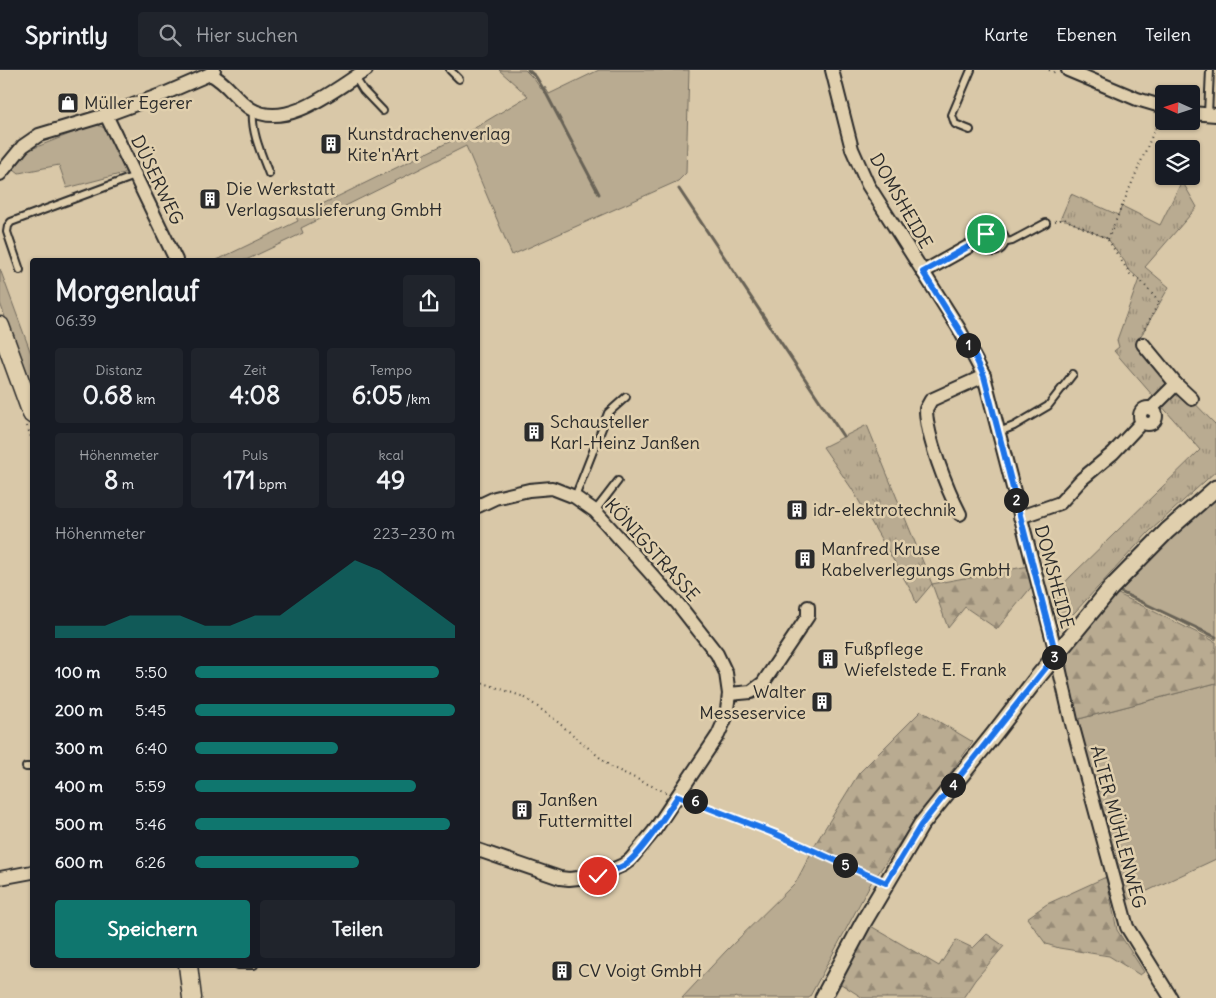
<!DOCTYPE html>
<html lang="de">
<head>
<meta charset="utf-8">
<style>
  :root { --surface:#171b24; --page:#20242c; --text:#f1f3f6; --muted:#9ea1a6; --line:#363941; --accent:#0f766e }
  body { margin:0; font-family:Delius,sans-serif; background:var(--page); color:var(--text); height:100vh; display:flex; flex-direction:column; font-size:19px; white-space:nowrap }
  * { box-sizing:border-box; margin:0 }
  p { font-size:16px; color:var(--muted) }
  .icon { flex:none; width:28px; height:28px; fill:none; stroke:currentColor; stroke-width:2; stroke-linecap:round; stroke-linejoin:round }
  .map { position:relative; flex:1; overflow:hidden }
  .drawer { position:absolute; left:30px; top:188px; width:450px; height:710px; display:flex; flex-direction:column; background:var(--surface); border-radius:5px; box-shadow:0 1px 4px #0004 }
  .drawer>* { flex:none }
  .needle { width:32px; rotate:273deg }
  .fabs { position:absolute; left:1155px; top:15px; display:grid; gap:10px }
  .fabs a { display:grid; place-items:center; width:45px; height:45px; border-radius:5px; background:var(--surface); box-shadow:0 1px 4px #0004; font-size:25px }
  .pin { position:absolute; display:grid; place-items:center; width:42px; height:42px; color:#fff; margin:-21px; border:2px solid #fff; border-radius:50%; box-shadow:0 1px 5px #0007 }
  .km { position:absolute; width:25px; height:25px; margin:-12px; border-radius:50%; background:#222; color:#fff; font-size:14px; line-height:25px; text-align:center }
  .round { display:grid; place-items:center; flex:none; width:52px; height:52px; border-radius:5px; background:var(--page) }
  .summary { display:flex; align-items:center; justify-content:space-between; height:85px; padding:0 25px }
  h1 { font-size:28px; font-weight:700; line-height:38px }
  .stats { display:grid; grid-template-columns:repeat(3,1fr); gap:8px; height:85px; padding:5px 25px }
  .stats div { display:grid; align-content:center; border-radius:5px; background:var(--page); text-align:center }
  .stats b { font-size:25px; font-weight:700 }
  .stats small { font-size:14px; font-weight:400 }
  .stats p { font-size:14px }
  .chart { height:140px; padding:10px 25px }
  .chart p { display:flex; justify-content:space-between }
  .chart svg { width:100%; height:90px; margin-top:5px; fill:var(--accent); opacity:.7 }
  .button { display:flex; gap:10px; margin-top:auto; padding:10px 25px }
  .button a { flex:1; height:58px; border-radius:5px; background:var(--accent); color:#fff; font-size:20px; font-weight:700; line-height:58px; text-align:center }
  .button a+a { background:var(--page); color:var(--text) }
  ul { padding:0 25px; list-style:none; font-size:16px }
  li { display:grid; grid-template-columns:80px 60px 1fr; align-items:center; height:38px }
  li i { height:12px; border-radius:6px; background:var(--accent) }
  header { display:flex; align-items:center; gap:30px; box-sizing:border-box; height:70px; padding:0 25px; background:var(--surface); border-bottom:1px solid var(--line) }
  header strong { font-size:24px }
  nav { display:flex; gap:28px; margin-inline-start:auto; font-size:18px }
  .search { width:350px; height:45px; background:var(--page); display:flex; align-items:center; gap:12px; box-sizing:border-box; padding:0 18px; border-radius:5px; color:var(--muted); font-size:19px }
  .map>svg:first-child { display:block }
</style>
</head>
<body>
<header>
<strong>Sprintly</strong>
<div class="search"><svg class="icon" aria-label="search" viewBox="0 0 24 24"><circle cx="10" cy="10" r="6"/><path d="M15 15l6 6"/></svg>Hier suchen</div>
<nav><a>Karte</a><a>Ebenen</a><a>Teilen</a></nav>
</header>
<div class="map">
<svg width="1216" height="928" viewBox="0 0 1216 928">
  <defs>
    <pattern id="forest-firs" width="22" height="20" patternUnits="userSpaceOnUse" patternTransform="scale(1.25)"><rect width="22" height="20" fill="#b9ab91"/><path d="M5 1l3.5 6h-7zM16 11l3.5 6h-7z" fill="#978b77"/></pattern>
    <pattern id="park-tufts" width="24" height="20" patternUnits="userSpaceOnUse" patternTransform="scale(1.25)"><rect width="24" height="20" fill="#b9ab91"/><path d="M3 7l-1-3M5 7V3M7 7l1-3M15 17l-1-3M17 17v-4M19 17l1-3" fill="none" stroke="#978b77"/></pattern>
  </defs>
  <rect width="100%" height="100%" fill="#d9c8a8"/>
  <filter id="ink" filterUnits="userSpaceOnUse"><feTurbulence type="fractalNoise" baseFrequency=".02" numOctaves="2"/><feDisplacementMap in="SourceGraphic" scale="10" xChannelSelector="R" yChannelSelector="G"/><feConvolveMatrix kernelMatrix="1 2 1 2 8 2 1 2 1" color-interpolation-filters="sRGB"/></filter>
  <g filter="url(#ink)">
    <g fill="#b9ab91" stroke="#726b5e">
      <polygon points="499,0 525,0 534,9 541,19 545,17 549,24 599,0 689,0 686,103 678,111 512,185 466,76 301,158 303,163 246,190 217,190 298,151 296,147 463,65 528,26"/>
      <polygon points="95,54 107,59 128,102 67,118 59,95 19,103 14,99 29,80"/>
      <polygon points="0,199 32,286 32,322 0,233"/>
      <polygon points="1216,424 1216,570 1115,518"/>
      <polygon points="1216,613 1216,789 1128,830 1075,650"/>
      <polygon points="811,783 872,811 809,928 737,928 735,927 734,928 682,928 726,881 796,812"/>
    </g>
    <g fill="url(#forest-firs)" stroke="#726b5e">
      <polygon points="1029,496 1033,515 997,559 965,537 948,558 932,514"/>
      <polygon points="1112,521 1216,572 1216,613 1075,650 1061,588"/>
      <polygon points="921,641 973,672 914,752 877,805 814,776 859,703"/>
      <polygon points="1106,807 1117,860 1144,902 1140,905 1109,886 1059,878 1046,874 1027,848 1047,834"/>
      <polygon points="869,855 939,896 956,870 973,878 987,864 1004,876 975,910 963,928 863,928 838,912"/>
    </g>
    <g fill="url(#park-tufts)" stroke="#726b5e">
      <polygon points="1182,111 1197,137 1145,197 1169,217 1139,269 1176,314 1216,355 1216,401 1149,462 1062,556 1049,530 1070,507 1200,380 1114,281 1119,277 1117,270 1139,209 1127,198 1125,192 1108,169 1064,149 1060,150 1071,124 1118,145 1122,136 1160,155"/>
      <polygon points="867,355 932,514 916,533 913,524 852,419 823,377"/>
    </g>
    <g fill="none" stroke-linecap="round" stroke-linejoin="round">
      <g stroke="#676256" stroke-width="3">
        <polyline points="528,0 536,7 547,25 599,124"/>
        <polyline points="679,119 843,366"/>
        <polyline points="1116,520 1216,567"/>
      </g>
      <g stroke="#2b2b2b" stroke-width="10">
        <g id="service">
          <polyline points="450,0 459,9"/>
          <polyline points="355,7 363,20 383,41"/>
          <path d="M 253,40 C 251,62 261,83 269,104"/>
          <polyline points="1208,44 1210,0"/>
          <polyline points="970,60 955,54 952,45 971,0"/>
          <polyline points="1002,173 1012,171 1046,153"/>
          <polyline points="20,200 7,162 8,156 11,152 135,106"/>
          <polyline points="999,362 1014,356 1048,336 1073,304"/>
          <polyline points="575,427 608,343 626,327"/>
          <polyline points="595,441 618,411"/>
          <polyline points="26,697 32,697"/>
          <polyline points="238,895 254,895"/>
        </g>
      </g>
      <g stroke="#2b2b2b" stroke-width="16">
        <g id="minor">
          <polyline points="832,0 852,79 868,115 958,257 984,306 1054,575 1071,650 1127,857 1171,928"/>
          <polyline points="1068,0 1137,29 1164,37"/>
          <path d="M 210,4 C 228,13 235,29 251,39 C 287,61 336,18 366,0"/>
          <polyline points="1191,43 1216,45"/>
          <polyline points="106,45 176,190"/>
          <polyline points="0,104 23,76 39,65 106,45 166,23 210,4 214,0"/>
          <circle cx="993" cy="170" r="9"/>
          <polyline points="923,202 975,173 984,172"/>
          <polyline points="1143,274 1176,314"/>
          <circle cx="1148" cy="346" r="8"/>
          <polyline points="1151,339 1176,314 1192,329"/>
          <polyline points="478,436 495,428 529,420 552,418 575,427 595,441 678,534 717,584 726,603 729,624 726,647 718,665 654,761 630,790 623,795 598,806 569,809 560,808 478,780"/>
          <path d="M 960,444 C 947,419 926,366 926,339 L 931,330 L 984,306"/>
          <polyline points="1020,447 1060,433 1082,409 1113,383 1142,352"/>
          <polyline points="729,624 751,622 763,613 808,546 808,537"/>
          <polyline points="0,808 32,802"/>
        </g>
      </g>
      <g stroke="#2b2b2b" stroke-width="19">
        <polyline id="tertiary" points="823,928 863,853 921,755 994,664 1037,608 1111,518 1167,461 1216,418"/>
      </g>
      <g stroke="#2b2b2b" stroke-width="21">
        <g id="secondary">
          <polyline points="0,256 32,344"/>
          <polyline points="188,895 192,928"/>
        </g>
      </g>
      <g stroke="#2b2b2b" stroke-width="2" stroke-dasharray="1 4" stroke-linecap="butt">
        <polyline points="1049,0 1056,3"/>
        <polyline points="1055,151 1064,149 1108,169"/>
        <polyline points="1108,169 1160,47"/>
        <polyline points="1108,170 1130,204 1141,211 1159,232 1143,262"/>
        <polyline points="27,356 32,370"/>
        <polyline points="478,611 524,627 553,648 611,697 667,723"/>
        <polyline points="688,729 775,764 875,808"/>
      </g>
      <use href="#service" stroke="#e0cfad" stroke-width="6"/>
      <use href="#minor" stroke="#e0cfad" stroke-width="12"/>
      <use href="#tertiary" stroke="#e0cfad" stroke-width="15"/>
      <use href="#secondary" stroke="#e0cfad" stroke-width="18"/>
    </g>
  </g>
  <g fill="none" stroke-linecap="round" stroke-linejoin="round" filter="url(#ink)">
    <g stroke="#fff" stroke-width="10">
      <path id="route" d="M 598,806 C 606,803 615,800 623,796 C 641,785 666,744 678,726 L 776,764 L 886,813 L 921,755 L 1056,585 L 984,306 L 973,282 L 923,202 L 975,173 L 984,172 L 986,164"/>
    </g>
    <use href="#route" stroke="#1a73e8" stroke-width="6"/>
  </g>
  <defs>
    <g id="shop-square" transform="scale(1.125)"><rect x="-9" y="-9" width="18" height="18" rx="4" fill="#2b2b2b" stroke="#e0cfad"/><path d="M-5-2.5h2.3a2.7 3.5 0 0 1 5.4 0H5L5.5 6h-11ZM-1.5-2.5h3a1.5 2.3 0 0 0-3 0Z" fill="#fff"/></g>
    <g id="building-square" transform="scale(1.125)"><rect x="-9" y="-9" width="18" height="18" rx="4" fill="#2b2b2b" stroke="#e0cfad"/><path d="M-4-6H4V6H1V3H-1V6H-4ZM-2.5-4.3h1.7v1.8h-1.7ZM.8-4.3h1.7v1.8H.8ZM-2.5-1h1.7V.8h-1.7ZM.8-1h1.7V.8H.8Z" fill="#fff"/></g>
  </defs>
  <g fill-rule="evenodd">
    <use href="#shop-square" x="68" y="33"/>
    <use href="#building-square" x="331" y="74"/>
    <use href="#building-square" x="210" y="129"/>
    <use href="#building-square" x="534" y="362"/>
    <use href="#building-square" x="797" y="440"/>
    <use href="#building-square" x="805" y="489"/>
    <use href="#building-square" x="828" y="589"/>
    <use href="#building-square" x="822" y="632"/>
    <use href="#building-square" x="522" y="740"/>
    <use href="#building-square" x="562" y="901"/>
  </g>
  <g text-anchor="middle" stroke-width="5" stroke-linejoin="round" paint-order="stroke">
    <g font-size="18" fill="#2b2b2b" stroke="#e0cfad" text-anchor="start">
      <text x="84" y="39">Müller Egerer</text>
      <text x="347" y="70">Kunstdrachenverlag<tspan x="347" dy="21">Kite'n'Art</tspan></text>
      <text x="226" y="125">Die Werkstatt<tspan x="226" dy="21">Verlagsauslieferung GmbH</tspan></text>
      <text x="550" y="358">Schausteller<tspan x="550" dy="21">Karl-Heinz Janßen</tspan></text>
      <text x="813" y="446">idr-elektrotechnik</text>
      <text x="821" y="485">Manfred Kruse<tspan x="821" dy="21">Kabelverlegungs GmbH</tspan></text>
      <text x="844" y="585">Fußpflege<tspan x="844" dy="21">Wiefelstede E. Frank</tspan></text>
      <text x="806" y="628" text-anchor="end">Walter<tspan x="806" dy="21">Messeservice</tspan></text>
      <text x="538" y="736">Janßen<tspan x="538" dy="21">Futtermittel</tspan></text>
      <text x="578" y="907">CV Voigt GmbH</text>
    </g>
    <g font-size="18" fill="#2b2b2b" stroke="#e0cfad">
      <text transform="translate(157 110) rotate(64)" y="6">DÜSERWEG</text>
      <text transform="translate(901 131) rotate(60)" y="6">DOMSHEIDE</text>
      <text transform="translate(652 480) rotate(48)" y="6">KÖNIGSTRASSE</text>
      <text transform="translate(1054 507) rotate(75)" y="6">DOMSHEIDE</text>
      <text transform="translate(1118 757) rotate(75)" y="6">ALTER MÜHLENWEG</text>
    </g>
  </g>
</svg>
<div class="fabs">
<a><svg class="needle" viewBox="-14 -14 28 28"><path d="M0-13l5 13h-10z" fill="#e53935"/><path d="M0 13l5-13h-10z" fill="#9ea1a6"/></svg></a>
<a><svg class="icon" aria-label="layers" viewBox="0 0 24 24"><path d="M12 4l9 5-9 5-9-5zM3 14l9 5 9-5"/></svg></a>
</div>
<div class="pin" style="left:986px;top:164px;background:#1e9e55"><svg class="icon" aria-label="arrive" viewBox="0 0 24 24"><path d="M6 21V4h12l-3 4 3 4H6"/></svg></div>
<div class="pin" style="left:598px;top:806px;background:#d93025"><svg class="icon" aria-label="check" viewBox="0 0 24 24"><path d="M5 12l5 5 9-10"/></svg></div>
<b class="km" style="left:968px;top:275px">1</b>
<b class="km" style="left:1016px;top:430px">2</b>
<b class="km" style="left:1054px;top:587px">3</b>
<b class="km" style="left:953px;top:715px">4</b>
<b class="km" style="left:845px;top:795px">5</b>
<b class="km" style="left:695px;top:731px">6</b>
<section class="drawer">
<div class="summary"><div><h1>Morgenlauf</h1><p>06:39</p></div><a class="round"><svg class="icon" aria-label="share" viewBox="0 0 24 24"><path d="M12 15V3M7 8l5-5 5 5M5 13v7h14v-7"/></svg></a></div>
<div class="stats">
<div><p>Distanz</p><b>0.68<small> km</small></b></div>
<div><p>Zeit</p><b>4:08</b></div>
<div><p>Tempo</p><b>6:05<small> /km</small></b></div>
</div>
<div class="stats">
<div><p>Höhenmeter</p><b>8<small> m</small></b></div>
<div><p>Puls</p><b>171<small> bpm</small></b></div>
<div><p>kcal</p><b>49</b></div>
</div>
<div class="chart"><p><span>Höhenmeter</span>223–230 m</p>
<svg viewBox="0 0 160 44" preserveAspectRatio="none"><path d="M0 44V38L10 38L20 38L30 33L40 33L50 33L60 38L70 38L80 33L90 33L100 24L110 15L120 6L130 11L140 20L150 29L160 38V44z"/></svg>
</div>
<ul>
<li><b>100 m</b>5:50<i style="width:94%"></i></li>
<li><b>200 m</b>5:45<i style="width:100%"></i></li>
<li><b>300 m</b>6:40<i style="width:55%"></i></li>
<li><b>400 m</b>5:59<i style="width:85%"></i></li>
<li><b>500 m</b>5:46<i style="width:98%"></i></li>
<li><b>600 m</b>6:26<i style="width:63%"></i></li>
</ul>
<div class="button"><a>Speichern</a><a>Teilen</a></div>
</section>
</div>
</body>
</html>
